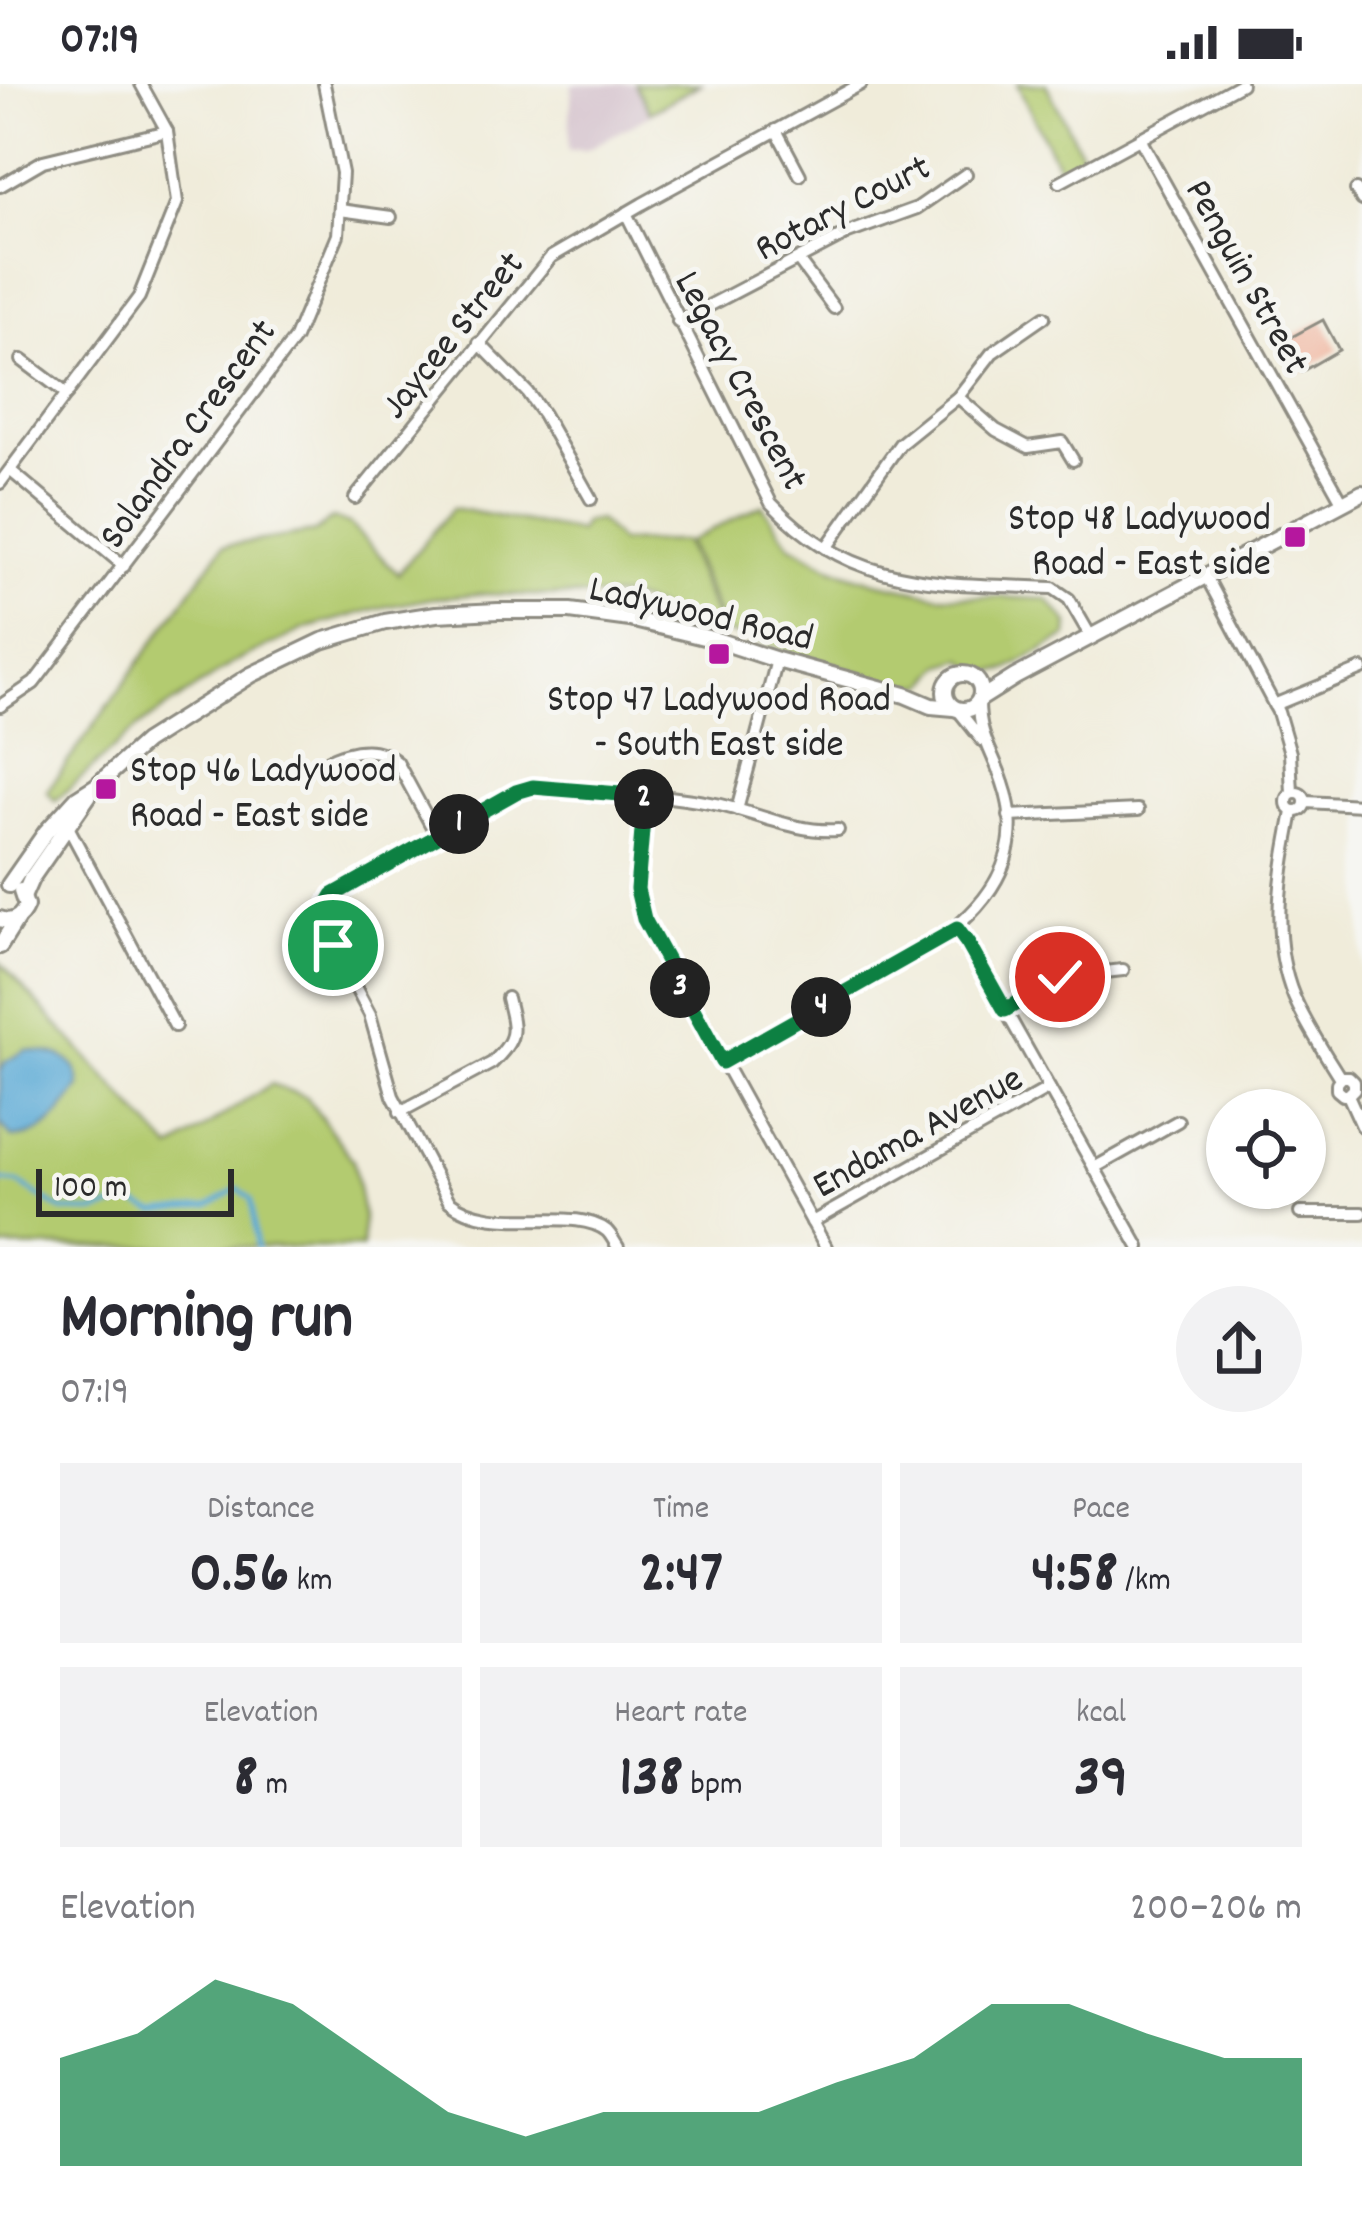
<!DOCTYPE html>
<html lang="en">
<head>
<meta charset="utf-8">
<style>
  :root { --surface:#fff; --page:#f2f2f3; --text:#2b2b33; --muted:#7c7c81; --accent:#0b8043 }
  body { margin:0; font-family:Dekko,sans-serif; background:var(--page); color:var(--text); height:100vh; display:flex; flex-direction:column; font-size:45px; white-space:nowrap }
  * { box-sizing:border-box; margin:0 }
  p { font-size:39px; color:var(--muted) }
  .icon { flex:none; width:66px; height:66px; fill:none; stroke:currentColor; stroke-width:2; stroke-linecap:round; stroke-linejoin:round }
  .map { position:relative; height:1163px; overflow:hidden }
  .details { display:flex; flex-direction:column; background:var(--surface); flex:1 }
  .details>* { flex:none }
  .controls { position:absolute; left:1206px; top:1005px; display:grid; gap:24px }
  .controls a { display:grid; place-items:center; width:120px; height:120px; border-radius:50%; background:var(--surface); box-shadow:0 3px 9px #0004; font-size:60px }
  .scale { position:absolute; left:36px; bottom:30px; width:198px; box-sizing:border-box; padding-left:12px; border:6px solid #2b2b2b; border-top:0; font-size:33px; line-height:42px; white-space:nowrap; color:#2b2b2b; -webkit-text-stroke:9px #f6f6f2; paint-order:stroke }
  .pin { position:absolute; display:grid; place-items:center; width:102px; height:102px; color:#fff; margin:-51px; border:6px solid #fff; border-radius:50%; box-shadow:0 3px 12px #0007 }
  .km { position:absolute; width:60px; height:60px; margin:-30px; border-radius:50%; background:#222; color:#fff; font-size:33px; line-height:60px; text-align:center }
  .round { display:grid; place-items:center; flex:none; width:126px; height:126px; border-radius:63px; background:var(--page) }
  .head { display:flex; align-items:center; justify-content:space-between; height:204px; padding:0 60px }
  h1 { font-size:66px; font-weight:700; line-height:90px }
  .stats { display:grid; grid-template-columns:repeat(3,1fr); gap:18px; height:204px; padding:12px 60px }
  .stats div { display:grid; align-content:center; border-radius:0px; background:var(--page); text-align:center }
  .stats b { font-size:60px; font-weight:700 }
  .stats small { font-size:33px; font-weight:400 }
  .stats p { font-size:33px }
  .chart { height:336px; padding:24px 60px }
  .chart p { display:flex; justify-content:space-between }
  .chart svg { width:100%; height:216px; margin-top:12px; fill:var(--accent); opacity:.7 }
  .status { display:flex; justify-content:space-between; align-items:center; height:84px; padding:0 60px; background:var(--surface); direction:ltr }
  .status svg { height:33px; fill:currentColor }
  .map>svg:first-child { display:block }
</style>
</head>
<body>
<div class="status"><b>07:19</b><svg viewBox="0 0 49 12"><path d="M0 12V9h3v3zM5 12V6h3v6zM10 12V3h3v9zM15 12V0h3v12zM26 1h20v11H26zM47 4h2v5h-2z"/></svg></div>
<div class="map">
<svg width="1362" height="1163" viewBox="0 0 1362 1163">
  <rect width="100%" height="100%" fill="#f6f6f2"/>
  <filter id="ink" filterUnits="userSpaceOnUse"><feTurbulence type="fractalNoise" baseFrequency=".00833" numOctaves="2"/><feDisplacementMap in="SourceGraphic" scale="24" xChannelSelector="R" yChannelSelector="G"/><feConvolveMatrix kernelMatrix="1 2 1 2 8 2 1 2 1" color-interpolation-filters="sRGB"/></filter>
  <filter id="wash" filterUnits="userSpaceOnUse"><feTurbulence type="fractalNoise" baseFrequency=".004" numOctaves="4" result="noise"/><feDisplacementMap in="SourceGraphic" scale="48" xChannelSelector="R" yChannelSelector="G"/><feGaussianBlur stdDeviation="2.7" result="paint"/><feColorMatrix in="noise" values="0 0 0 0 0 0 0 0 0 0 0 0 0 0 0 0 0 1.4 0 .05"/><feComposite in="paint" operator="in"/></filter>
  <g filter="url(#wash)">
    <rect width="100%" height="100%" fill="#f0ecda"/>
    <polygon fill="#d1bdc9" points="572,0 705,0 586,66 568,66"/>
    <g fill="#b3cb70" stroke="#6f7b4e" stroke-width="3">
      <polygon points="635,0 700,0 650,28"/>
      <polygon points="1017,0 1046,0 1084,74 1060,86"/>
      <polygon points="762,421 790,460 835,485 876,498 937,511 1047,515 1069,540 1068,552 1007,586 982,589 963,575 942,582 926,601 899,601 725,548 688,458"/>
      <polygon points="453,424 579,448 584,438 598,436 620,458 684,457 721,546 628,513 480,510 434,514 379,524 307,544 233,579 138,643 55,717 47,707 223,462 315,448 333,434 349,440 398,490"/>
      <polygon points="0,878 172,1066 271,1000 306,1013 353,1076 363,1132 362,1163 0,1163"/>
    </g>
    <path fill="#5caad6" stroke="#446a80" stroke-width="3" d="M 26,966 C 54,968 78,971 80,1003 C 59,1031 49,1052 12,1054 L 0,1039 L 0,989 L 5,978 Z"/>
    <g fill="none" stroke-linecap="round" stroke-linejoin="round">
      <polyline stroke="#5caad6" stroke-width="4.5" points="0,1097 18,1099 63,1127 94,1128 131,1118 156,1128 209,1122 238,1104 251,1115 257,1163"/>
    </g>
    <g id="blocks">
      <polygon fill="#efac93" points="1323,236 1339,266 1301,288 1284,257"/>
    </g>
  </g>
  <g filter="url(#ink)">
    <use href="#blocks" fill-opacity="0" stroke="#8e8c82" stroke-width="3"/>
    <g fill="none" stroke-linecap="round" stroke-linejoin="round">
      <g stroke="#8e8c82" stroke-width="16">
        <g id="minor">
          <polyline points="776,46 800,91"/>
          <polyline points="1140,55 1343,419"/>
          <polyline points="1060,98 1241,0"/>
          <polyline points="0,102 43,77 167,47"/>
          <polyline points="1356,106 1362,116"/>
          <polyline points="340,126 391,133"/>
          <path d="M 626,129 L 771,419 C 855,508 941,498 1053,504 L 1069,515 L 1091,553"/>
          <polyline points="798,176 834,224"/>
          <polyline points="678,238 848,149 917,124 966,90"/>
          <polyline points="479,259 527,308 543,330 591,415"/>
          <polyline points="22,276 67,310"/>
          <polyline points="958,313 996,346 1028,363 1062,358 1073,376"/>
          <polyline points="11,387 124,482"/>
          <polyline points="0,399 139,213 177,118 167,47 141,0"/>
          <polyline points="355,414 551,173 642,120 861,0"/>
          <polyline points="826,464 900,360 958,313 992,269 1044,233"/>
          <polyline points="1206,492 1278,628 1290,669 1292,709"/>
          <polyline points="1274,621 1362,585"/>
          <polyline points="0,622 34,599 295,254 338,151 342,89 324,0"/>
          <polyline points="958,626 982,656"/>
          <path d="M 323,679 C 346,667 375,659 397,678 L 437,752"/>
          <circle cx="1296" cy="718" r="9"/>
          <polyline points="645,712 637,805 644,834 826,1163"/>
          <polyline points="1306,718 1362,721"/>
          <polyline points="737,726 777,576"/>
          <path d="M 1293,728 C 1281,790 1269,852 1294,913 C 1306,941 1324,968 1340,994"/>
          <polyline points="1009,732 1138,726"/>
          <polyline points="66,739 175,942"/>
          <polyline points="957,845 968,860 1139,1163"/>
          <polyline points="1005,926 1060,893 1123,886"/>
          <path d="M 722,978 L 927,864 C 985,827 1029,773 1003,699 C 993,668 979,653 979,618"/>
          <polyline points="1348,1011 1354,1005 1354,998 1349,993 1342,993 1337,999 1337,1006 1343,1011 1348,1011 1362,1042"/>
          <path d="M 400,1028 L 492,979 C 518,954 515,947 507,914"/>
          <polyline points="1094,1084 1178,1037"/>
          <polyline points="1300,1129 1362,1129"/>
          <polyline points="812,1138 1049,1004"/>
          <path d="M 618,1163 C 614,1158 612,1152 607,1147 C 573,1120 493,1153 449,1117 L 393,1012 L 370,931 L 325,846 C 323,828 326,816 342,805 L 516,708 L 533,703 C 595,708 659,708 720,721 C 759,730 797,749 838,746"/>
        </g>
      </g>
      <g stroke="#8e8c82" stroke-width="20">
        <g id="tertiary">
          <circle cx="963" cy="608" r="18"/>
          <polyline points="980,615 1015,593 1362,409"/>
          <polyline points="9,801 46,748 77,714 96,702 145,658 251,591 322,557 385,538 436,530 498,527 570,527 630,535 716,556 777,576 905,611 931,622 954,624"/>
          <polyline points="24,811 31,795 89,711"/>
          <path d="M 0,835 C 12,840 21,834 26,822 L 21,807"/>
          <polyline points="0,862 17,835"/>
        </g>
      </g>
      <use href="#minor" stroke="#fff" stroke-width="10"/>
      <use href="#tertiary" stroke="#fff" stroke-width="14"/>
    </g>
  </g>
  <g fill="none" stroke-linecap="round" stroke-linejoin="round" filter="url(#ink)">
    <g stroke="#fff" stroke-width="24">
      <path id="route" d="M 333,861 C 323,843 321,829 333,811 L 516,708 L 533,703 L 645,712 L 637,805 L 644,835 L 722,978 L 957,845 L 968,860 L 1005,926 L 1060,893"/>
    </g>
    <use href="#route" stroke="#0b8043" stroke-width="15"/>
  </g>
  <g fill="#b5179e" stroke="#f6f6f2" stroke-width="4.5">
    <rect x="1283" y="441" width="24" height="24" rx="6"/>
    <rect x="707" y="558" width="24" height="24" rx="6"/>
    <rect x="94" y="693" width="24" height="24" rx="6"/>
  </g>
  <g text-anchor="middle" stroke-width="10" stroke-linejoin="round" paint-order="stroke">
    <g font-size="39" fill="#2b2b2b" stroke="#f6f6f2">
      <text transform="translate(841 121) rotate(-27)" y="14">Rotary Court</text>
      <text transform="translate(1250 191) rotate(61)" y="14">Penguin Street</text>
      <text transform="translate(450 249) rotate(-51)" y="14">Jaycee Street</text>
      <text transform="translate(744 295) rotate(62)" y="14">Legacy Crescent</text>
      <text transform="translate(185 348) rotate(-54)" y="14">Solandra Crescent</text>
      <text transform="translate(702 526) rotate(13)" y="14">Ladywood Road</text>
      <text transform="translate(916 1045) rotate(-29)" y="14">Endama Avenue</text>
    </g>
    <g font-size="39" fill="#2b2b2b" stroke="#f6f6f2" text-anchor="end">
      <text x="1271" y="445">Stop 48 Ladywood<tspan x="1271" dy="45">Road - East side</tspan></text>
      <text x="719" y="626" text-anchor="middle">Stop 47 Ladywood Road<tspan x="719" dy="45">- South East side</tspan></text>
      <text x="130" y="697" text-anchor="start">Stop 46 Ladywood<tspan x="130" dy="45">Road - East side</tspan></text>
    </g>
  </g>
</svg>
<div class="controls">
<a><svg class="icon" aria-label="locate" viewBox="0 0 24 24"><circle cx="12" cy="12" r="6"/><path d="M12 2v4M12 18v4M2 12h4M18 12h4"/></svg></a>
</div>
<div class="scale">100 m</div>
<div class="pin" style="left:333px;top:861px;background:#1e9e55"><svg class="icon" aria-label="arrive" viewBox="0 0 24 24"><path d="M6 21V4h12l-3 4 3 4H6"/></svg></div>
<div class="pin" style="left:1060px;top:893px;background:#d93025"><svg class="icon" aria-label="check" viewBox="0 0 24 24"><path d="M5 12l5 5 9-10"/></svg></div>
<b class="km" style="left:459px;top:740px">1</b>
<b class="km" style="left:644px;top:715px">2</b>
<b class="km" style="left:680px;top:904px">3</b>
<b class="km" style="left:821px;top:923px">4</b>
</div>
<section class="details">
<div class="head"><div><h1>Morning run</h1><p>07:19</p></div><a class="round"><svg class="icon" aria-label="share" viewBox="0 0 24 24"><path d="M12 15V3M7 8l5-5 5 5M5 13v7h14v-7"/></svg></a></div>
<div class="stats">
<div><p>Distance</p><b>0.56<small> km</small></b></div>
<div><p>Time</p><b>2:47</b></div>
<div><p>Pace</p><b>4:58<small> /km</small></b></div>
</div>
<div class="stats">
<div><p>Elevation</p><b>8<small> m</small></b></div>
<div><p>Heart rate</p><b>138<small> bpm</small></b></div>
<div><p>kcal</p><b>39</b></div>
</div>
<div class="chart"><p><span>Elevation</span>200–206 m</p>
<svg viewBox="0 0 160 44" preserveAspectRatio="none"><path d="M0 44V22L10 17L20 6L30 11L40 22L50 33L60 38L70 33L80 33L90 33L100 27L110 22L120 11L130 11L140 17L150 22L160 22V44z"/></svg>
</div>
</section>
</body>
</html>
